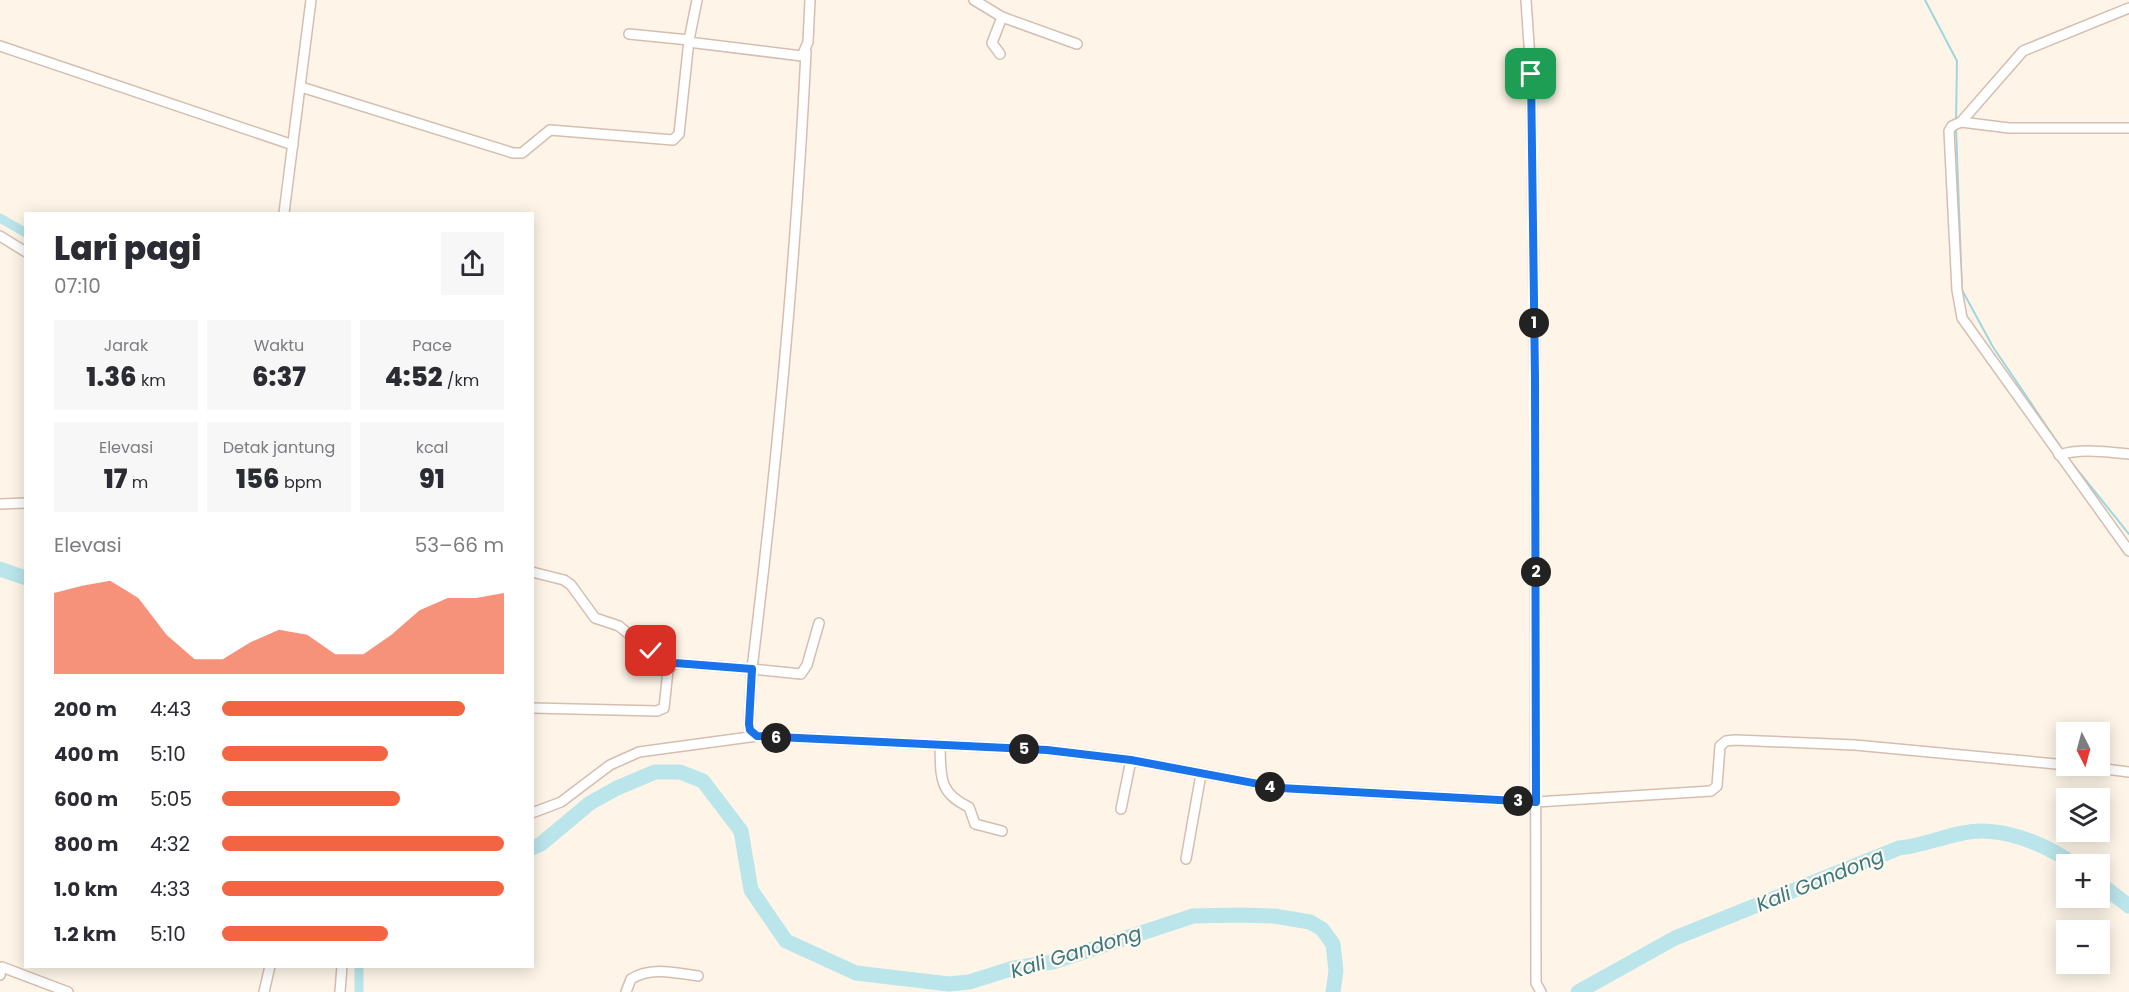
<!DOCTYPE html>
<html lang="id">
<head>
<meta charset="utf-8">
<style>
  :root { --surface:#fff; --page:#f7f7f7; --text:#2b2b33; --muted:#7c7c81; --accent:#f36442 }
  body { margin:0; font-family:Poppins,sans-serif; background:var(--page); color:var(--text); height:100vh; display:flex; flex-direction:column; font-size:22px; white-space:nowrap }
  * { box-sizing:border-box; margin:0 }
  p { font-size:20px; color:var(--muted) }
  .icon { flex:none; width:33px; height:33px; fill:none; stroke:currentColor; stroke-width:2; stroke-linecap:round; stroke-linejoin:round }
  .map { position:relative; flex:1; overflow:hidden }
  .side { position:absolute; left:24px; top:212px; width:510px; height:756px; display:flex; flex-direction:column; background:var(--surface); border-radius:0px; box-shadow:0 3px 15px #0003 }
  .side>* { flex:none }
  .needle { width:39px; rotate:174deg }
  .controls { position:absolute; left:2056px; top:722px; display:grid; gap:12px }
  .controls a { display:grid; place-items:center; width:54px; height:54px; border-radius:0px; background:var(--surface); box-shadow:0 3px 15px #0003; font-size:30px }
  .pin { position:absolute; display:grid; place-items:center; width:51px; height:51px; color:#fff; margin:-26px; border-radius:12px; box-shadow:0 3px 9px #0006 }
  .km { position:absolute; width:30px; height:30px; margin:-15px; border-radius:50%; background:#222; color:#fff; font-size:16px; line-height:30px; text-align:center }
  .round { display:grid; place-items:center; flex:none; width:63px; height:63px; border-radius:0px; background:var(--page) }
  .overview { display:flex; align-items:center; justify-content:space-between; height:102px; padding:0 30px }
  h1 { font-size:33px; font-weight:800; line-height:45px }
  .metrics { display:grid; grid-template-columns:repeat(3,1fr); gap:9px; height:102px; padding:6px 30px }
  .metrics div { display:grid; align-content:center; border-radius:0px; background:var(--page); text-align:center }
  .metrics b { font-size:26px; font-weight:800 }
  .metrics small { font-size:16px; font-weight:400 }
  .metrics p { font-size:16px }
  .chart { height:168px; padding:12px 30px }
  .chart p { display:flex; justify-content:space-between }
  .chart svg { width:100%; height:108px; margin-top:6px; fill:var(--accent); opacity:.7 }
  ul { padding:0 30px; list-style:none; font-size:20px }
  li { display:grid; grid-template-columns:96px 72px 1fr; align-items:center; height:45px }
  li i { height:15px; border-radius:8px; background:var(--accent) }
  .map>svg:first-child { display:block }
</style>
</head>
<body>
<div class="map">
<svg width="2129" height="992" viewBox="0 0 2129 992">
  <rect width="100%" height="100%" fill="#fef5e8"/>
  <g fill="none" stroke-linecap="round" stroke-linejoin="round">
    <g stroke="#9fd6de" stroke-width="2">
      <polyline points="1925,0 1957,61 1956,122"/>
      <polyline points="1956,128 1962,290 1993,347 2064,452"/>
      <polyline points="2067,457 2129,534"/>
    </g>
    <g stroke="#bae5eb" stroke-width="9">
      <polyline points="0,218 26,233"/>
      <polyline points="359,992 359,966"/>
    </g>
    <g stroke="#bae5eb" stroke-width="15">
      <polyline points="0,569 26,578"/>
      <polyline points="532,848 541,844 590,803 617,788 655,772 680,772 703,781 741,831 751,890 786,941 856,973 949,984 969,982 1014,968 1053,962 1193,916 1239,915 1274,916 1310,922 1322,929 1333,944 1336,971 1333,992"/>
      <polyline points="2100,884 2129,906"/>
      <path d="M 1578,992 L 1675,938 L 1899,848 C 1921,846 1941,837 1963,833 C 1999,825 2044,843 2073,864"/>
    </g>
    <g stroke="#d5beaf" stroke-width="12">
      <g id="minor">
        <polyline points="974,0 1002,17 1077,44"/>
        <polyline points="1526,0 1531,74 1535,378 1536,983 1541,992"/>
        <polyline points="2129,8 2023,51 1961,122 1952,126 1949,131 1957,290 1962,318 2129,551"/>
        <polyline points="629,34 689,40"/>
        <polyline points="688,42 802,56 808,42 810,0"/>
        <polyline points="0,46 293,145"/>
        <path d="M 806,52 C 796,258 777,464 752,669 L 801,674 L 807,665 L 819,623"/>
        <polyline points="1000,54 992,43 1002,17"/>
        <polyline points="301,87 513,153 522,153 550,130 673,140 679,134 689,40 697,0"/>
        <polyline points="1961,122 2009,128 2129,128"/>
        <polyline points="284,213 311,0"/>
        <polyline points="0,236 26,252"/>
        <path d="M 2059,455 C 2081,448 2105,452 2129,454"/>
        <polyline points="0,504 26,503"/>
        <polyline points="532,572 564,580 571,585 595,618 619,626 644,647 675,663"/>
        <polyline points="532,708 657,711 664,708 668,670 675,663 752,669 749,724 750,730 757,736 1047,750 1131,760 1280,788 1536,802 1711,791 1717,786 1720,746 1726,741 1735,740 1855,745 2067,765"/>
        <path d="M 940,746 C 941,776 938,793 969,807 L 975,824 L 1002,831"/>
        <polyline points="2074,765 2129,772"/>
        <polyline points="1121,809 1131,760"/>
        <polyline points="532,813 561,802 610,765 639,752 757,736"/>
        <polyline points="1186,859 1201,774"/>
        <polyline points="0,975 2,967 68,992"/>
        <polyline points="264,992 270,966"/>
        <polyline points="340,992 342,966"/>
        <path d="M 626,992 L 631,979 C 651,966 676,973 698,976"/>
      </g>
    </g>
    <use href="#minor" stroke="#fff" stroke-width="9"/>
  </g>
  <g fill="none" stroke-linecap="round" stroke-linejoin="round">
    <g stroke="#fff" stroke-width="12">
      <polyline id="route" points="651,651 675,663 752,669 749,724 750,730 757,736 1047,750 1131,760 1280,788 1536,802 1535,378 1531,74"/>
    </g>
    <use href="#route" stroke="#1a73e8" stroke-width="8"/>
  </g>
  <g text-anchor="middle" stroke-width="4.5" stroke-linejoin="round" paint-order="stroke">
    <g font-size="20" font-style="italic" fill="#3a7882" stroke="#fff9f0">
      <text transform="translate(1820 880) rotate(-22)" y="7">Kali Gandong</text>
      <text transform="translate(1076 952) rotate(-17)" y="7">Kali Gandong</text>
    </g>
  </g>
</svg>
<div class="controls">
<a><svg class="needle" viewBox="-14 -14 28 28"><path d="M0-13l5 13h-10z" fill="#e53935"/><path d="M0 13l5-13h-10z" fill="#7c7c81"/></svg></a>
<a><svg class="icon" aria-label="layers" viewBox="0 0 24 24"><path d="M12 4l9 5-9 5-9-5zM3 14l9 5 9-5"/></svg></a>
<a>+</a>
<a>−</a>
</div>
<div class="pin" style="left:1531px;top:74px;background:#1e9e55"><svg class="icon" aria-label="arrive" viewBox="0 0 24 24"><path d="M6 21V4h12l-3 4 3 4H6"/></svg></div>
<div class="pin" style="left:651px;top:651px;background:#d93025"><svg class="icon" aria-label="check" viewBox="0 0 24 24"><path d="M5 12l5 5 9-10"/></svg></div>
<b class="km" style="left:1534px;top:323px">1</b>
<b class="km" style="left:1536px;top:572px">2</b>
<b class="km" style="left:1518px;top:801px">3</b>
<b class="km" style="left:1270px;top:787px">4</b>
<b class="km" style="left:1024px;top:749px">5</b>
<b class="km" style="left:776px;top:738px">6</b>
<section class="side">
<div class="overview"><div><h1>Lari pagi</h1><p>07:10</p></div><a class="round"><svg class="icon" aria-label="share" viewBox="0 0 24 24"><path d="M12 15V3M7 8l5-5 5 5M5 13v7h14v-7"/></svg></a></div>
<div class="metrics">
<div><p>Jarak</p><b>1.36<small> km</small></b></div>
<div><p>Waktu</p><b>6:37</b></div>
<div><p>Pace</p><b>4:52<small> /km</small></b></div>
</div>
<div class="metrics">
<div><p>Elevasi</p><b>17<small> m</small></b></div>
<div><p>Detak jantung</p><b>156<small> bpm</small></b></div>
<div><p>kcal</p><b>91</b></div>
</div>
<div class="chart"><p><span>Elevasi</span>53–66 m</p>
<svg viewBox="0 0 160 44" preserveAspectRatio="none"><path d="M0 44V11L10 8L20 6L30 13L40 28L50 38L60 38L70 31L80 26L90 28L100 36L110 36L120 28L130 18L140 13L150 13L160 11V44z"/></svg>
</div>
<ul>
<li><b>200 m</b>4:43<i style="width:86%"></i></li>
<li><b>400 m</b>5:10<i style="width:59%"></i></li>
<li><b>600 m</b>5:05<i style="width:63%"></i></li>
<li><b>800 m</b>4:32<i style="width:100%"></i></li>
<li><b>1.0 km</b>4:33<i style="width:100%"></i></li>
<li><b>1.2 km</b>5:10<i style="width:59%"></i></li>
</ul>
</section>
</div>
</body>
</html>
